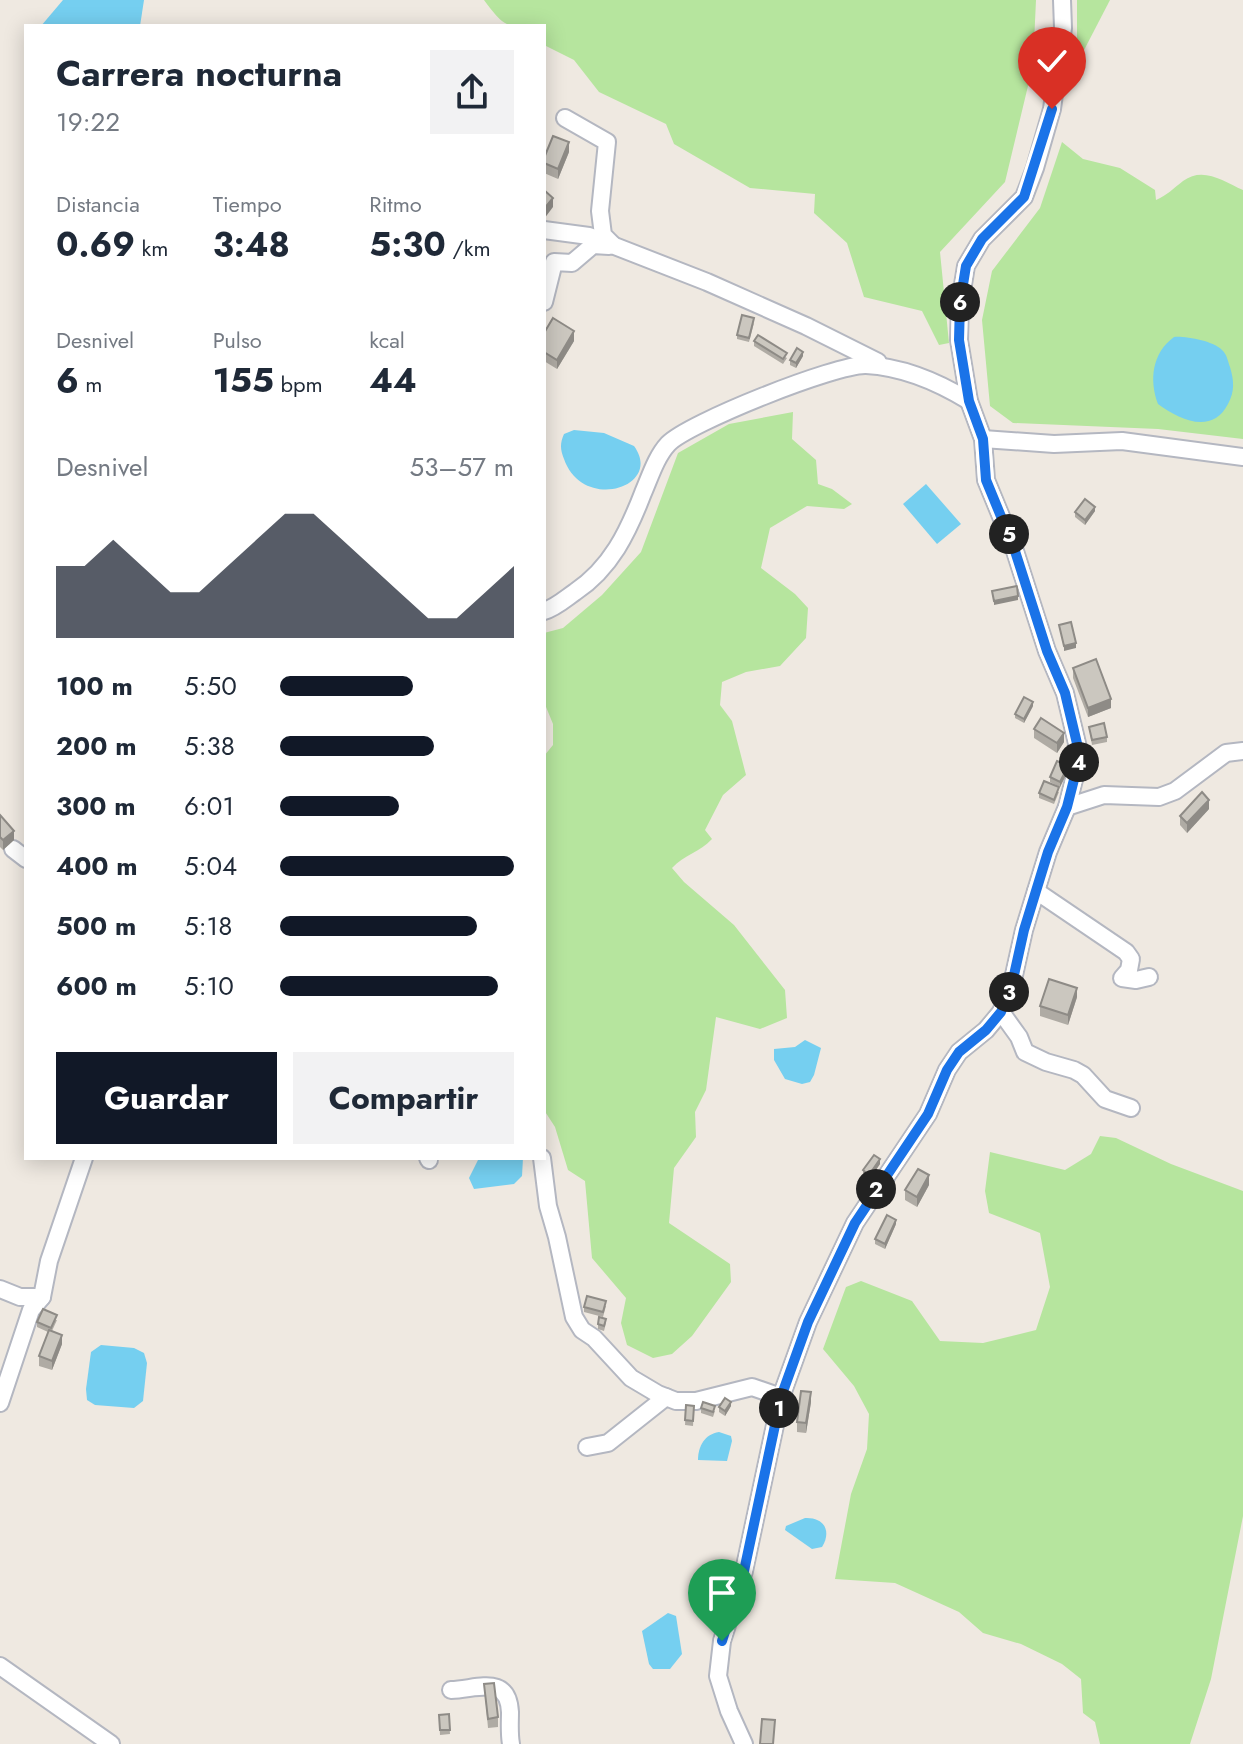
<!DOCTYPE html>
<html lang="es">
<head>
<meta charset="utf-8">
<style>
  :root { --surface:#fff; --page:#f2f2f3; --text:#1f2937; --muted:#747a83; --accent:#111827 }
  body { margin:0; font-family:Jost,sans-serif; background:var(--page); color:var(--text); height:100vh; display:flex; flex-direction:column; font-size:30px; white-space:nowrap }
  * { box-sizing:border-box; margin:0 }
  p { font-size:26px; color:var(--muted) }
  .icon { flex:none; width:44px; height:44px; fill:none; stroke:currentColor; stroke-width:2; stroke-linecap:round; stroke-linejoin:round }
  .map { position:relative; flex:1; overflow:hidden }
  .side { position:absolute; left:24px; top:24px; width:522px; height:1136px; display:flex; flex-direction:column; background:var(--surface); border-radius:0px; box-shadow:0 4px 20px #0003 }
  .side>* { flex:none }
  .pin { position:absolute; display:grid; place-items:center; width:68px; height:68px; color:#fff; margin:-82px -34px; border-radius:50% 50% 50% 0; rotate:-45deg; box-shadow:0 0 8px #0007 }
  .pin .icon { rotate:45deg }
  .km { position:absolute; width:40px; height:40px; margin:-20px; border-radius:50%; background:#222; color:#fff; font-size:22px; line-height:40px; text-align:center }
  .round { display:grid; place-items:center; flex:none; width:84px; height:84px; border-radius:0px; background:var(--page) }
  .headline { display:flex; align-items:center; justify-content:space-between; height:136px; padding:0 32px }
  h1 { font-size:36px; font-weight:700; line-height:60px }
  .figures { display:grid; grid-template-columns:repeat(3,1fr); gap:12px; height:136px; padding:8px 32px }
  .figures div { display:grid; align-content:center }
  .figures b { font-size:34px; font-weight:700 }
  .figures small { font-size:22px; font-weight:400 }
  .figures p { font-size:22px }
  .chart { height:224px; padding:16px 32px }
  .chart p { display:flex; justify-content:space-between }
  .chart svg { width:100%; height:144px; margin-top:8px; fill:var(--accent); opacity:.7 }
  .action { display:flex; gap:16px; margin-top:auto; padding:16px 32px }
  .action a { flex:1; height:92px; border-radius:0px; background:var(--accent); color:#fff; font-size:32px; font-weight:700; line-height:92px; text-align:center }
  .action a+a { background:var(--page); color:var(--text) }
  ul { padding:0 32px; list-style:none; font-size:26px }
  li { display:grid; grid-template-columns:128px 96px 1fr; align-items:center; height:60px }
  li i { height:20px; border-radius:10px; background:var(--accent) }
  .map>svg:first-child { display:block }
</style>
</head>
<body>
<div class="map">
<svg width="1243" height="1744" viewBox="0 0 1243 1744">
  <rect width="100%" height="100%" fill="#efe9e1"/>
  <g fill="#b6e59e">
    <path d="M 484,0 L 1036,0 L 1033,65 L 1005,182 L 940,252 L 949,343 L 939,345 L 922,311 L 864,297 L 847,243 L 814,213 L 815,194 L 750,188 L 674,144 L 666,124 L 599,92 L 574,60 L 544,45 L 544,26 C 507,26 507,31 484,0 Z"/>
    <polygon points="1077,0 1110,0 1082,54 1077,45"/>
    <path d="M 1062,142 L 1083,159 L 1120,168 L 1155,190 L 1156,200 C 1166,196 1174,188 1183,181 C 1203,166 1223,181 1243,190 L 1243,439 L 1158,429 L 1013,423 L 990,406 L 982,320 L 992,271 L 1040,208 Z"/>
    <path d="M 793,412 L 792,439 L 816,460 L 818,484 L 832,489 L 852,504 L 844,509 L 807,506 L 770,528 L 761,568 L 795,594 L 808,608 L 806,638 L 780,666 L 746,672 L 722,682 L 720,705 L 732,721 L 746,775 L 723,795 L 705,830 L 712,839 C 700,852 684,855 672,868 L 684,882 L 734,925 L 785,990 L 787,1018 L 760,1029 L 716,1017 L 706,1090 L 695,1112 L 696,1137 L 674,1168 L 669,1223 L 730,1264 L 731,1282 L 692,1336 L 672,1354 L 653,1358 L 627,1345 L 621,1323 L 626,1298 L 592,1258 L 585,1181 L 568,1170 L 555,1127 L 544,1110 L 544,756 L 553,745 L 553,724 L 544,702 L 544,633 L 563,628 L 602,595 L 641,552 L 678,453 L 729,424 Z"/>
    <polygon points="1100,1136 1116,1138 1171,1164 1243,1191 1243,1516 1211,1679 1190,1744 1100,1744 1095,1722 1083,1713 1081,1679 1062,1664 1021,1644 983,1633 959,1612 895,1583 835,1579 851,1494 867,1449 869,1414 854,1386 823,1349 846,1287 861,1281 912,1301 940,1341 983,1343 1036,1330 1050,1287 1040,1233 989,1213 985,1191 990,1152 1065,1170 1091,1154"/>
  </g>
  <g fill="#75cff0">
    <polygon points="63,0 144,0 140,26 41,26"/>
    <path d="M 1174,337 C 1186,336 1213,341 1222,350 C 1227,354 1228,362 1230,367 C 1234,381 1235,391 1228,404 C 1212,435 1180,420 1158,404 C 1149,380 1152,353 1174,337 Z"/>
    <path d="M 574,430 L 604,433 L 634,446 C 664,487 583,513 564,459 C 560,449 560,443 564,434 Z"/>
    <polygon points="926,484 961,524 937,544 903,504"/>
    <polygon points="805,1040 821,1048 814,1075 810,1082 802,1084 785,1079 774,1060 774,1049 795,1047"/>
    <polygon points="479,1158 523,1158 522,1176 514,1184 474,1189 469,1178"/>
    <polygon points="101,1345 134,1348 144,1353 147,1363 143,1401 134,1408 95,1405 87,1400 86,1389 91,1352"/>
    <path d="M 719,1432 L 731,1436 L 732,1441 L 727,1461 L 698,1460 C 698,1446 705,1434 719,1432 Z"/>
    <path d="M 805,1518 C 824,1517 832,1531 822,1547 L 812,1549 L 785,1530 L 786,1526 Z"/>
    <polygon points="668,1613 676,1616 682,1654 670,1669 653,1669 649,1664 642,1631"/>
  </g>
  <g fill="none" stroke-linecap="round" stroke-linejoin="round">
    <g stroke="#b4b7c1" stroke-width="20">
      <g id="minor">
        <polyline points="565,118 607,142 600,211 603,235 612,244"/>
        <polyline points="544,230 589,236 707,282 806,326 878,362"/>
        <polyline points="544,302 554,262 572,263 593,245 609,246"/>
        <polyline points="983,439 1054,444 1122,441 1243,457"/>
        <path d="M 544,611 C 555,608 565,599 575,592 C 611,568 628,532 643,493 C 650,477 656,457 668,444 C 688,423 836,364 866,365 C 903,367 938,382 969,401"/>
        <polyline points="1067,807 1104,795 1159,797 1175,791 1226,753 1243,751"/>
        <polyline points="13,849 26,859"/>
        <polyline points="1036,891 1126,952 1131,959 1129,970 1122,978 1136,980 1149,977"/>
        <polyline points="1001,1012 1019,1037 1025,1052 1046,1062 1074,1070 1083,1075 1105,1099 1131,1108"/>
        <polyline points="428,1158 429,1160"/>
        <polyline points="542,1158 548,1206 557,1237 574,1317 582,1330 594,1338 631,1378 658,1394 676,1401 696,1401 752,1387 781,1397"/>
        <polyline points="0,1289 20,1297 42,1297"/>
        <polyline points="0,1403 31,1310 42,1297 49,1261 84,1158"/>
        <polyline points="587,1447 608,1443 666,1397"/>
        <polyline points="0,1666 111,1744"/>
        <path d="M 451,1690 C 478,1689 508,1674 510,1712 C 510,1723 509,1733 511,1744"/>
        <polyline points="744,1744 729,1711 718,1676 722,1641 744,1571 781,1397 808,1322 855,1223 928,1114 947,1070 959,1052 986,1030 1001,1012 1012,984 1024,930 1048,852 1067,807 1080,756 1065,693 1047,651 1014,548 986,480 983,439 969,401 959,340 960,303 966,266 982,239 1024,197 1035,168 1052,109 1063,28 1062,0"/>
      </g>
    </g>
    <use href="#minor" stroke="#fff" stroke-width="16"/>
  </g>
  <g fill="#afaba4">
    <polygon points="569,152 558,179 544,173 544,158"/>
    <polygon points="754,323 749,342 737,339 737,335"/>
    <polygon points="544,333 574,341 557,369 544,361"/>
    <polygon points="754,341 787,358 783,364 754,346"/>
    <polygon points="803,356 796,368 790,365 790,360"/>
    <polygon points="1095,511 1085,525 1075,517 1075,512"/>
    <polygon points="1073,668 1111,708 1088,717 1073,678"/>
    <polygon points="1033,706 1024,723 1015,718 1015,714"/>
    <polygon points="1089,727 1107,737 1107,742 1092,745"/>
    <polygon points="1034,729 1064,742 1057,753 1034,738"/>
    <polygon points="1068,771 1060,787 1050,782 1050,777"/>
    <polygon points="1059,792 1054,804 1039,798 1039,793"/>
    <polygon points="1209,809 1187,833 1180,825 1180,816"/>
    <polygon points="0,815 14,840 3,850 0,847"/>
    <polygon points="1077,997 1068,1025 1040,1016 1040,1006"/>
    <polygon points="880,1164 869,1180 863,1175 863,1170"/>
    <polygon points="929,1185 917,1207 905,1200 905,1190"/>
    <polygon points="896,1224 885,1249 875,1244 875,1239"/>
    <polygon points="606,1306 603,1317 584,1312 584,1307"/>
    <polygon points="57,1320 52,1331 62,1344 52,1370 39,1366 39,1356 48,1332 37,1327 37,1322"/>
    <polygon points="606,1323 604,1331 598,1329 598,1324"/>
    <polygon points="811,1402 806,1433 797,1432 797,1422"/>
    <polygon points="686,1405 694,1406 693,1426 685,1425"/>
    <polygon points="731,1406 725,1416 719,1412 719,1407"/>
    <polygon points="701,1408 715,1411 713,1417 701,1413"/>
    <polygon points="484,1684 498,1717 498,1727 488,1728"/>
    <polygon points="449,1714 450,1734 440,1735 439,1715"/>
  </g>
  <g fill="#8e8b86">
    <polygon points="569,142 569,152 558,179 558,169"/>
    <polygon points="553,198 553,207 544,219 544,209"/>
    <polygon points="574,331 574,341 557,369 557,360"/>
    <polygon points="803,352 803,356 796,368 796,363"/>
    <polygon points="1095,507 1095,511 1085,525 1085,520"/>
    <polygon points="1018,596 1018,600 994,605 994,601"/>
    <polygon points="1076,643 1076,648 1064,651 1064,646"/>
    <polygon points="1111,699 1111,708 1088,717 1088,708"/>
    <polygon points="1033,702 1033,706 1024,723 1024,719"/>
    <polygon points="1064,733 1064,742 1057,753 1057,743"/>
    <polygon points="1068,766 1068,771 1060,787 1060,782"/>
    <polygon points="1209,800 1209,809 1187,833 1187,823"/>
    <polygon points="14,831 14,840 3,850 3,840"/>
    <polygon points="1077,988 1077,997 1068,1025 1068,1015"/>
    <polygon points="880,1159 880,1164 869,1180 869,1175"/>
    <polygon points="929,1175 929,1185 917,1207 917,1197"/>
    <polygon points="896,1220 896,1224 885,1249 885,1244"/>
    <polygon points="62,1335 62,1344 52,1370 52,1361"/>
    <polygon points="811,1392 811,1402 806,1433 806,1423"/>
    <polygon points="731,1402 731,1406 725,1416 725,1411"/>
  </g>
  <g fill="#cbc7bf" stroke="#8e8b86" stroke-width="2">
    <polygon points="553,136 569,142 558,169 544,163 544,158"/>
    <polygon points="544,190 553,198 544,209"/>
    <polygon points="742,315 754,318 749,338 737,335"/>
    <polygon points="553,318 574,331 557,360 544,352 544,333"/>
    <polygon points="758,335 787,353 783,359 754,341"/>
    <polygon points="797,348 803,352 796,363 790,360"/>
    <polygon points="1085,499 1095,507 1085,520 1075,512"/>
    <polygon points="1017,586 1018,596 994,601 992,591"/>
    <polygon points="1071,622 1076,643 1064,646 1059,625"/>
    <polygon points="1096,659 1111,699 1088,708 1073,668"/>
    <polygon points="1024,697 1033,702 1024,719 1015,714"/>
    <polygon points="1041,718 1064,733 1057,743 1034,729"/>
    <polygon points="1104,723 1107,737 1092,740 1089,727"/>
    <polygon points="1057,761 1068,766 1060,782 1050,777"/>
    <polygon points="1044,781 1059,787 1054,800 1039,793"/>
    <polygon points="1202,792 1209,800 1187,823 1180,816"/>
    <polygon points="0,815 14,831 3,840 0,837"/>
    <polygon points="1049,979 1077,988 1068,1015 1040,1006"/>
    <polygon points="874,1155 880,1159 869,1175 863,1170"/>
    <polygon points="918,1169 929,1175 917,1197 905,1190"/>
    <polygon points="887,1215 896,1220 885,1244 875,1239"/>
    <polygon points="587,1296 606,1301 603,1312 584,1307"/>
    <polygon points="43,1309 57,1315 51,1328 37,1322"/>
    <polygon points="599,1317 606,1319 604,1326 598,1324"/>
    <polygon points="49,1330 62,1335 52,1361 39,1356"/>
    <polygon points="801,1391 811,1392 806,1423 797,1422"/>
    <polygon points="725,1398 731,1402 725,1411 719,1407"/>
    <polygon points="703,1402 715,1406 713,1412 701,1408"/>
    <polygon points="686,1405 694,1406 693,1421 685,1420"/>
    <polygon points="494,1683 498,1717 488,1719 484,1684"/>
    <polygon points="449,1714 450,1730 440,1730 439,1715"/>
    <polygon points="762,1719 775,1720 773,1744 760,1744"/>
  </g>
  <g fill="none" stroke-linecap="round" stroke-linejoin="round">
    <g stroke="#fff" stroke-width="16">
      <polyline id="route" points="722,1641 744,1571 781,1397 808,1322 855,1223 928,1114 947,1070 959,1052 986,1030 1001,1012 1012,984 1024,930 1048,852 1067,807 1080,756 1065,693 1047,651 1014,548 986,480 983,439 969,401 959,340 960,303 966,266 982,239 1024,197 1052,109"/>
    </g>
    <use href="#route" stroke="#1a73e8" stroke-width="10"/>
  </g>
</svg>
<div class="pin" style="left:722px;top:1641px;background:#1e9e55"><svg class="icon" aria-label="arrive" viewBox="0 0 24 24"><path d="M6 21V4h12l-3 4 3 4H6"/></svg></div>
<div class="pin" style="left:1052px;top:109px;background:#d93025"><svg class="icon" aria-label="check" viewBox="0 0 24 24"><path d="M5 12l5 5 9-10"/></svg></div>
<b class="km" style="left:779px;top:1408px">1</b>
<b class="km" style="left:876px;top:1189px">2</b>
<b class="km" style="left:1009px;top:992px">3</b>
<b class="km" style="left:1079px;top:762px">4</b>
<b class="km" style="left:1009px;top:534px">5</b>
<b class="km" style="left:960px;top:302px">6</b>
<section class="side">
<div class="headline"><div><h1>Carrera nocturna</h1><p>19:22</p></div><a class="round"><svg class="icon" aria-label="share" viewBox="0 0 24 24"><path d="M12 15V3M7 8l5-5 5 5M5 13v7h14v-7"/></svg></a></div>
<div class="figures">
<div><p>Distancia</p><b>0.69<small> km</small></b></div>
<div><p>Tiempo</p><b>3:48</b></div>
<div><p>Ritmo</p><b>5:30<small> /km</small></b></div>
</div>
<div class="figures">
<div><p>Desnivel</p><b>6<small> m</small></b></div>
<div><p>Pulso</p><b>155<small> bpm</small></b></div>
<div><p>kcal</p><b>44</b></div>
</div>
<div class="chart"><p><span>Desnivel</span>53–57 m</p>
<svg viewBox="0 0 160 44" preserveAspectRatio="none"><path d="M0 44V22L10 22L20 14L30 22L40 30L50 30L60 22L70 14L80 6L90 6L100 14L110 22L120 30L130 38L140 38L150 30L160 22V44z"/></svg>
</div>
<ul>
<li><b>100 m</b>5:50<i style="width:57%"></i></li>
<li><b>200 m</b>5:38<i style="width:66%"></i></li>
<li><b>300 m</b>6:01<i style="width:51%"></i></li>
<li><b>400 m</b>5:04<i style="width:100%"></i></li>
<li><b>500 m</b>5:18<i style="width:84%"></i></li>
<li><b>600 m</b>5:10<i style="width:93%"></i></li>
</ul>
<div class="action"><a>Guardar</a><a>Compartir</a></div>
</section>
</div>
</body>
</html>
